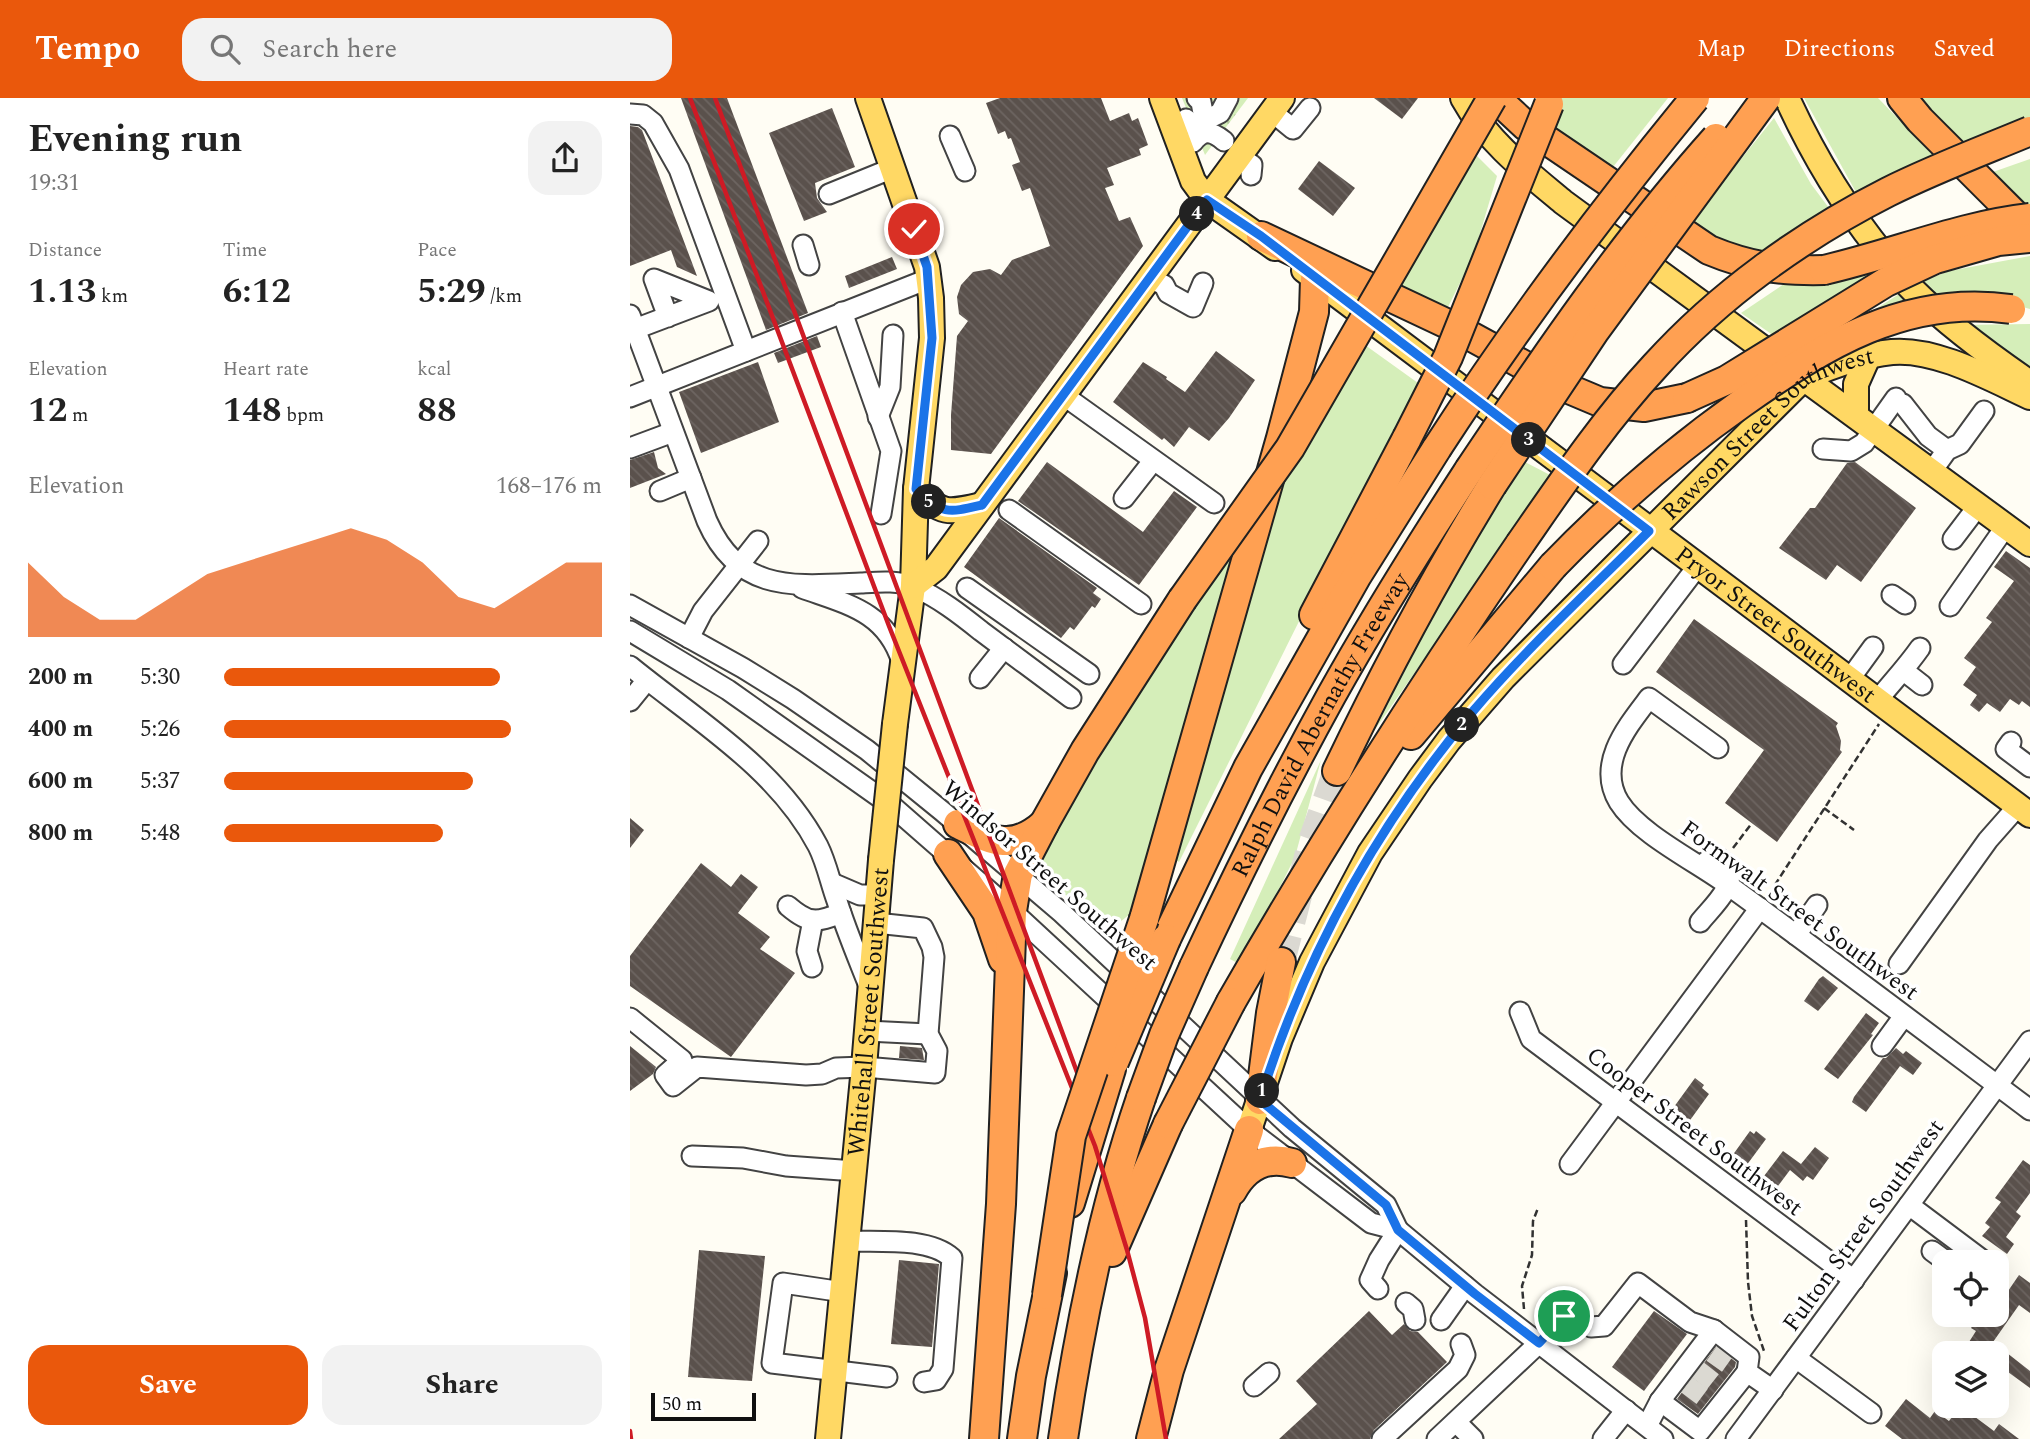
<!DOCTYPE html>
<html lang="en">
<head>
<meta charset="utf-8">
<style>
  :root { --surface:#fff; --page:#f2f2f2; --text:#222; --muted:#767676; --accent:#ea580c }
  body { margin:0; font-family:Spectral,serif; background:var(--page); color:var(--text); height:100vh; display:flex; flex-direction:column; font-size:26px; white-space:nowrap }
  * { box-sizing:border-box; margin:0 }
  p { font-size:23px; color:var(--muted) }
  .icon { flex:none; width:38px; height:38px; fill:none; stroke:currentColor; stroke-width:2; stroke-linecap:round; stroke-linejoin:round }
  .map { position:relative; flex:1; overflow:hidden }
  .drawer { display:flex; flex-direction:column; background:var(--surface); width:630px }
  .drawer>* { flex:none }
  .fabs { position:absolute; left:1302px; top:1152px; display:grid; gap:14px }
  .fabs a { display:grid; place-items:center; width:77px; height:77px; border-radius:14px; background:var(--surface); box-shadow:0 7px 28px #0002; font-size:35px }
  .scale { position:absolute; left:21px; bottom:18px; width:105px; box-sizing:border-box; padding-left:7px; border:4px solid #101010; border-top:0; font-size:19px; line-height:24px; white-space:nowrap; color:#101010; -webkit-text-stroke:5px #fff; paint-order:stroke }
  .pin { position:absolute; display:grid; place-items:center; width:60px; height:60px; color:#fff; margin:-30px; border:4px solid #fff; border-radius:50%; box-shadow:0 2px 7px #0007 }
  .km { position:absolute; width:35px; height:35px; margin:-18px; border-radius:50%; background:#222; color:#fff; font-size:19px; line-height:35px; text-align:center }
  .round { display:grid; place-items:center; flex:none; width:74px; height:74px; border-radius:21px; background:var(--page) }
  .head { display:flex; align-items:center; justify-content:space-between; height:119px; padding:0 28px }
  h1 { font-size:38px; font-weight:700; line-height:52px }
  .stats { display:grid; grid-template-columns:repeat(3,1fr); gap:10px; height:119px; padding:7px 28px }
  .stats div { display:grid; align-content:center }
  .stats b { font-size:35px; font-weight:700 }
  .stats small { font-size:19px; font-weight:400 }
  .stats p { font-size:19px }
  .chart { height:196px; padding:14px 28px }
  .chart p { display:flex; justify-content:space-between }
  .chart svg { width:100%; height:126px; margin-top:7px; fill:var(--accent); opacity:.7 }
  .button { display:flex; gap:14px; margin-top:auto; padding:14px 28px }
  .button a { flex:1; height:80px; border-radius:21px; background:var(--accent); color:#fff; font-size:28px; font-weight:700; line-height:80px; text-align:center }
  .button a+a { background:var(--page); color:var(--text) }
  ul { padding:0 28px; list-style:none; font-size:23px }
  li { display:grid; grid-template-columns:112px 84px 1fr; align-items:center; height:52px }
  li i { height:18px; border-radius:9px; background:var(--accent) }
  header { display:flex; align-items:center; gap:42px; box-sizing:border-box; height:98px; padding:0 35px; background:var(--accent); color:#fff }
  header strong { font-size:33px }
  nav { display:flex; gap:38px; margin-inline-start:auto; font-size:24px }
  .search { width:490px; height:63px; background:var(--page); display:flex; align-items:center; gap:18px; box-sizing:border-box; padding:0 24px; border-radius:21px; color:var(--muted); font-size:26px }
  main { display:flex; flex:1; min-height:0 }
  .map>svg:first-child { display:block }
</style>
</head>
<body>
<header>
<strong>Tempo</strong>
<div class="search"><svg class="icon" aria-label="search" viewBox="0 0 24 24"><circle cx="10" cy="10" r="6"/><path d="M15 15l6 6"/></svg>Search here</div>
<nav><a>Map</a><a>Directions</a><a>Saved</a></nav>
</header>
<main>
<section class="drawer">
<div class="head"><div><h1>Evening run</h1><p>19:31</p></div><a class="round"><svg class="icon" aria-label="share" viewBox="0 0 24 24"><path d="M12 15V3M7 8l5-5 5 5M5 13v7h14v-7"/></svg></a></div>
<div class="stats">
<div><p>Distance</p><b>1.13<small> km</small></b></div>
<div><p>Time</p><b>6:12</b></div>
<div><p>Pace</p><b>5:29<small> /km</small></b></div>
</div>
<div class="stats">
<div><p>Elevation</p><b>12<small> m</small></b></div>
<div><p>Heart rate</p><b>148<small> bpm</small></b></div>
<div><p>kcal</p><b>88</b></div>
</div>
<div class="chart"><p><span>Elevation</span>168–176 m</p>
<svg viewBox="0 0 160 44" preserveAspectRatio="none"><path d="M0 44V18L10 30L20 38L30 38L40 30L50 22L60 18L70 14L80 10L90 6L100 10L110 18L120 30L130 34L140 26L150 18L160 18V44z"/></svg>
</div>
<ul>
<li><b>200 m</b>5:30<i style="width:73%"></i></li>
<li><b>400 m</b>5:26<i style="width:76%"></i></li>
<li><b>600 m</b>5:37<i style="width:66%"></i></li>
<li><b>800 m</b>5:48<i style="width:58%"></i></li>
</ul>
<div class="button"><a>Save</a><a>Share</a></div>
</section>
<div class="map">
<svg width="1400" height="1341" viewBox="0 0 1400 1341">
  <defs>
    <pattern id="park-dots" width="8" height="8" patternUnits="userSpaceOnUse" patternTransform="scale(1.75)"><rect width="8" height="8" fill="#d5eeb9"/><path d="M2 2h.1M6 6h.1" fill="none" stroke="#b6cb9e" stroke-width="1.8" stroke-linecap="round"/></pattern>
    <pattern id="building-back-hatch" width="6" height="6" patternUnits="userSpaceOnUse" patternTransform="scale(1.75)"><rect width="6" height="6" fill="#5a514c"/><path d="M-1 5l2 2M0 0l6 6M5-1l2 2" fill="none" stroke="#6d6561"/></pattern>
  </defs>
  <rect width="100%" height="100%" fill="#fffdf4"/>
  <g fill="#d5eeb9">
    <polygon points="930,0 1038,0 979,74 919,34"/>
    <polygon points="1174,0 1248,0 1305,59 1227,96"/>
    <polygon points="1286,0 1400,0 1400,21 1333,47"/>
    <polygon points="1144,20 1181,86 1199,110 1129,159 1109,154 1059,126"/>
    <polygon points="842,53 867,78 843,159 813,219 765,191"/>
    <polygon points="1400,61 1400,116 1360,75"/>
    <polygon points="1400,158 1400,211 1382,206 1222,226 1285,186 1319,173"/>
    <polygon points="1255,169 1150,242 1111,215 1154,186"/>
    <polygon points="1400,226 1400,272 1331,227"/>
    <polygon points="735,247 788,285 549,764 543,760 641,402"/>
    <polygon points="893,363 922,378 737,643 775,557"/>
    <polygon points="620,426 505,812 480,832 409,776 408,768 489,611"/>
    <polygon points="691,662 665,759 611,867 600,861"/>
  </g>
  <polygon fill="url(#park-dots)" points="552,0 618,0 575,57"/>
  <g fill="url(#building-back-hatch)">
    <polygon points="51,0 97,0 178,215 136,232"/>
    <polygon points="370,0 471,0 480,23 499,15 502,23 508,20 518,47 509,51 511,57 477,70 484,87 475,90 489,123 500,119 513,148 361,356 321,352 321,317 327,238 338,223 329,216 327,199 331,187 343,174 360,171 371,177 382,162 420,148 400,90 392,93 382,67 390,64 381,40 378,41 375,33 368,36 356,5"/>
    <polygon points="744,0 788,0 772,21"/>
    <polygon points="202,10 225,69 185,85 187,100 197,114 174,123 139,35"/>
    <polygon points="0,28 8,29 12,32 67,178 47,169 41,152 0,168"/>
    <polygon points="689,63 725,90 703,118 668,91"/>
    <polygon points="262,159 267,171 219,190 215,178"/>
    <polygon points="187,238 191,249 148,265 144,255"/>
    <polygon points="586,253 625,282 599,320 579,343 559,329 544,349 534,340 532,342 483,304 513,264 537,279 536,281 555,294"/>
    <polygon points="128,264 149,324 71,355 49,294"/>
    <polygon points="24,354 28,370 36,376 0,390 0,362"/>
    <polygon points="417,364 513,434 544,393 567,409 509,487 388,403"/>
    <polygon points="1225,364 1286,410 1231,484 1207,467 1196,482 1149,450 1180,410 1185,410 1217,365"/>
    <polygon points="369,420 467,490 463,495 471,501 465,510 462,508 444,532 440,529 431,540 334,469"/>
    <polygon points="1376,453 1400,470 1400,609 1392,603 1389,607 1380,601 1370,614 1357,605 1349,614 1340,607 1347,597 1333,587 1346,569 1334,560 1362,524 1356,520 1384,483 1364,469"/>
    <polygon points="1064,521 1208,625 1206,628 1211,643 1210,652 1212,654 1147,744 1095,705 1134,652 1026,574"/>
    <polygon points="0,720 14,732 0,750"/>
    <polygon points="71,765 101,789 111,776 128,789 108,815 140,839 130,851 165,875 101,959 0,888 0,858"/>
    <polygon points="1193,878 1208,890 1188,913 1174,903 1189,881"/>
    <polygon points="1236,915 1249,925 1241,936 1243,937 1208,981 1194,971"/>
    <polygon points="0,948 26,969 23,976 0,993"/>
    <polygon points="270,948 292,950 294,962 269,960"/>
    <polygon points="1266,950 1273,956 1276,953 1292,965 1283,977 1270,968 1236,1014 1222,1004 1224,999 1253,960 1256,960"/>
    <polygon points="1065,980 1074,987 1072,990 1079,996 1058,1025 1041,1013"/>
    <polygon points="1120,1033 1124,1036 1126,1033 1136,1041 1116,1068 1102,1058"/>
    <polygon points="1185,1049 1199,1060 1183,1082 1177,1078 1173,1083 1160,1072 1145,1092 1131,1082 1153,1053 1171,1066"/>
    <polygon points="1393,1062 1400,1067 1400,1095 1386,1114 1391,1118 1376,1139 1384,1146 1377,1156 1352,1138 1360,1129 1355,1125 1371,1104 1365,1100"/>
    <polygon points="69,1152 135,1158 122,1283 58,1279"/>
    <polygon points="269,1162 309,1166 302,1249 261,1246"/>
    <polygon points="1389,1177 1400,1185 1400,1215 1389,1207 1363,1244 1400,1273 1400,1290 1367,1266 1367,1255 1354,1255 1339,1244 1346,1233 1341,1230 1351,1216 1367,1216 1367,1189 1376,1196"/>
    <polygon points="739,1213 762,1237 774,1226 780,1233 788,1234 817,1264 744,1332 740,1341 649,1341 687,1306 666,1283"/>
    <polygon points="1024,1213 1057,1236 1014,1293 982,1269"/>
    <polygon points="1086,1249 1106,1264 1105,1269 1068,1316 1047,1301"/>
    <polygon points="1276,1301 1300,1320 1305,1313 1319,1323 1331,1307 1338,1307 1344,1312 1341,1316 1364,1333 1369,1326 1389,1341 1272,1341 1255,1328"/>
  </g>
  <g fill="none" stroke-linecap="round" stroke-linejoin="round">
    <g stroke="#dbd9d2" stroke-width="19" stroke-dasharray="19 10" stroke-linecap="butt">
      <polyline points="1082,1255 1106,1272"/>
      <polyline points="1068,1272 1092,1291"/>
      <polyline points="1057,1287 1081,1305"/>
    </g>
    <polyline stroke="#dbd9d2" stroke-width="28" stroke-dasharray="28 14" stroke-linecap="butt" points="651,864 682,743 707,673"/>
    <g stroke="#434343" stroke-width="23">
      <g id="minor">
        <polyline points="567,0 571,4 573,15 580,20 590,15 598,0"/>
        <polyline points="642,14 663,31 680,10"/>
        <polyline points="0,16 13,17 23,25 49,71 116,253"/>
        <polyline points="556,21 572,35"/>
        <polyline points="320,38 335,73"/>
        <path d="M 563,44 C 574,31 582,33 594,43"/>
        <polyline points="609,58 622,67 621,77"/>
        <polyline points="199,96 263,70"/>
        <polyline points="173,147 179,167"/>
        <polyline points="519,180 534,187 538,195 563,209 573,185"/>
        <polyline points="212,214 261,353 251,416"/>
        <path d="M 0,217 L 77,423 C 109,495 163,488 231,485 C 248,484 269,482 284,489 C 308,499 331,517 351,533 C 381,555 411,578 441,600"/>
        <polyline points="5,231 79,203 24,181 38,219"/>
        <polyline points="433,297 584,405"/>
        <polyline points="0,299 298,181"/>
        <polyline points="1273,306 1298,338 1317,352"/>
        <polyline points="248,319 260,289 263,237"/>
        <polyline points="0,350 43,334"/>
        <polyline points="1193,351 1221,353 1234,345 1266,300"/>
        <polyline points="1302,373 1317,352 1330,346 1354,313"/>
        <polyline points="30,393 61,380"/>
        <polyline points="494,400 523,363"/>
        <polyline points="379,412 511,506"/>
        <polyline points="1323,441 1348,408"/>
        <path d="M 172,490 C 216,506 256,513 272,564"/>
        <polyline points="337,490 459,576"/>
        <polyline points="1262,497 1275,506"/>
        <polyline points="0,507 113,570 163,601 237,652 312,713 432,815 662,1030 756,1107 768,1132"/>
        <polyline points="1320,508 1376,428"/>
        <polyline points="0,533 98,592 262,708 382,813 619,1032 741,1125 768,1132 845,1196 1033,1341"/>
        <polyline points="59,540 73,513 128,443"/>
        <polyline points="993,566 1067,469"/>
        <path d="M 0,568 C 66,622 147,670 188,748 C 197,766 200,784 207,803 C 216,832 228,860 239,888"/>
        <polyline points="1274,573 1292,587"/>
        <polyline points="350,580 374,550"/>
        <polyline points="1219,582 1243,549"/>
        <polyline points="0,603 17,582"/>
        <path d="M 1247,603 C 1262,584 1276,570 1290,550"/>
        <polyline points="1381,644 1376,651 1400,669"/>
        <path d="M 1088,650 L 1019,600 C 997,629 966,666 989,704 C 1009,736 1067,764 1098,787 C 1200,861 1300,937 1400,1012"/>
        <polyline points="202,785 230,797 248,797"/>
        <path d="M 158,808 C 179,826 186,825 211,815"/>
        <path d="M 1070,824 C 1082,809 1107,788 1098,767 L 1087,759 L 1081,760 L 1071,768"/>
        <polyline points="1166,837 1187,807"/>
        <polyline points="1269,866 1358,742 1388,708"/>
        <polyline points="182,869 177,853 183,822"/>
        <polyline points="890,914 901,941 1224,1182"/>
        <polyline points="0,920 52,962 35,977 43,988 67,969 176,977 192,976 206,970 234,969 305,975 307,953 298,936 304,859 302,849 293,830 246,825"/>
        <polyline points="237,933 298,936"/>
        <polyline points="1252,948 1274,918"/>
        <polyline points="62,1058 113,1060 156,1068 225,1073"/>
        <polyline points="940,1066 1130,810"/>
        <polyline points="1279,1107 1355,1164"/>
        <path d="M 218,1143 C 249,1144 299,1139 322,1160 L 313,1271 L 306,1282 L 294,1284"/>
        <polyline points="1302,1153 1317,1164"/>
        <polyline points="748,1191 740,1182 749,1162 768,1132"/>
        <polyline points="213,1194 153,1185 142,1265 257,1279"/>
        <polyline points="776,1205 783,1211 785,1222"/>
        <polyline points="811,1222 835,1188"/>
        <polyline points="1166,1260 1241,1315"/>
        <polyline points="624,1288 639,1275"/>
        <polyline points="1030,1303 1070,1333 1117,1274"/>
        <polyline points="826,1324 843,1341"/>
        <polyline points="1017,1328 1030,1303 1084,1232 1119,1259 1117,1274 1143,1292"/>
        <polyline points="752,1341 828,1271 835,1257 831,1246"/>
        <polyline points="807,1341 909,1245 934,1218 943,1217 961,1229 974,1228 1008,1185 1060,1224 1084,1232"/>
        <polyline points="973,1341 996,1312"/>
        <polyline points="1106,1341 1400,943"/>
      </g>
    </g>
    <g stroke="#212121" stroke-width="28">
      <g id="major">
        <polyline points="238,0 297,169 301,200 302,240 286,391 283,488 265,626"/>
        <polyline points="532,0 563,83 577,102 645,150"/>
        <path d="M 833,0 C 856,42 897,74 933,104 L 1400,446"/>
        <path d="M 1157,0 C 1183,57 1215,110 1255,159 C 1264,170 1273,182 1283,192 C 1318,227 1359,257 1400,285"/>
        <path id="s1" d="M 674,172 L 1400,717"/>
        <polyline points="1226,317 1226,286 1238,259"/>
        <path d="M 286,391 C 312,417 318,415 352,407"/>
        <polyline points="283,488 306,470 652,0"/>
        <path id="s2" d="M 619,1032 L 650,940 L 682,864 L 740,755 L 790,681 L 819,642 L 873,580 L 1174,280 C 1201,268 1232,257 1262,254 C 1306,250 1361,281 1400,299"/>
        <path id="s3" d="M 198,1341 L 234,969 L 251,762"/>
      </g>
    </g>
    <g stroke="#212121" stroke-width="32">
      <g id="highway">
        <path d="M 866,0 L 896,28 L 1079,152 C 1120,169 1150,173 1194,172"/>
        <polyline points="1272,0 1290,22 1400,132"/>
        <polyline points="631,138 824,229 932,288 970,304 1014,309 1057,300"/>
        <polyline points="684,517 777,340"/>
        <polyline points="781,637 923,468"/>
        <path d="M 707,673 C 754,575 805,480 862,387"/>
        <path d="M 328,726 C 363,743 382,754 414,726"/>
        <polyline points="318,756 357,814 373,861"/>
        <polyline points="514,821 651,340 684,214 685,181"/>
        <polyline points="536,841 618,670 726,479 807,350"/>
        <path id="s4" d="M 564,869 C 607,777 652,687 701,598 C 744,521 791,446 839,372"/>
        <path d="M 601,904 C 691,747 788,595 890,446"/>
        <polyline points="630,1002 641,915 651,864"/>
        <path d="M 602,1093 C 615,1069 635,1057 662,1065"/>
        <polyline points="440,1105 481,971"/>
        <polyline points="482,1154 538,1026"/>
        <polyline points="354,1341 371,1106 382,813 388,776 414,726 455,653 552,502"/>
        <polyline points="392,1341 401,1278 422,1175"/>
        <path d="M 433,1341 C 450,1226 473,1111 511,1000"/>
        <polyline points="521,1341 539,1272 619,1032"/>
      </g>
    </g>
    <g stroke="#323232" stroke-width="2.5" stroke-dasharray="7 3.5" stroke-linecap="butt">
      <polyline points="1194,710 1224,732"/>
      <polyline points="1103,750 1122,725"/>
      <polyline points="1139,796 1249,626"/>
      <polyline points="1116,1122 1118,1184 1122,1218 1134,1253"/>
      <polyline points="894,1211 892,1188 902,1157 903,1123 908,1110"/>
    </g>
    <use href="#minor" stroke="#fff" stroke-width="19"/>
    <use href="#major" stroke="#ffd864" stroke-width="24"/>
    <use href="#highway" stroke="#ffa052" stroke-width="28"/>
    <g stroke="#ce1b25" stroke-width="4.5">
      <polyline points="60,0 259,528 465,1048 497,1152 515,1220 536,1341"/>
      <polyline points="85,0 457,1001"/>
      <polyline points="0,1333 1,1341"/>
    </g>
    <g stroke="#212121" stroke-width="28" stroke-linecap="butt">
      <polyline id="major-bridge" points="251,762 265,626"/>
    </g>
    <g stroke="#212121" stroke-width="32" stroke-linecap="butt">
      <g id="highway-bridge">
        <path d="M 1194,172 C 1264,156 1329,128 1400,120"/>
        <polyline points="1057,300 1097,282 1256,184 1305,161 1368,143 1400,140"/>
        <polyline points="777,340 818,259 919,6"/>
        <path d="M 807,350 C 886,228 973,112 1065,0"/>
        <path d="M 839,372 C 916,257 994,143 1086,40"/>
        <polyline points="862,387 964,234 1136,0"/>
        <path d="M 890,446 C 933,384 974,323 1025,268 C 1089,197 1173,137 1258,94 C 1304,71 1352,53 1400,33"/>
        <path d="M 923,468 C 982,407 1044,353 1112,305 C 1194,247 1276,196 1381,211"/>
        <polyline points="552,502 660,350 862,0"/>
        <polyline points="484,964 536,841"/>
        <polyline points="511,1000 534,937 564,869"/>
        <polyline points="538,1026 601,904"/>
        <polyline points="417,1197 441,1038 514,821"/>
      </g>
    </g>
    <use href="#major-bridge" stroke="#ffd864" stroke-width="24"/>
    <use href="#highway-bridge" stroke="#ffa052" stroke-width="28"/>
  </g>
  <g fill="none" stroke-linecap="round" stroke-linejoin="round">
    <g stroke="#fff" stroke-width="14">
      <path id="route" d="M 284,131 L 297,169 L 302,240 L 286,391 C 312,417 318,415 352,407 L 577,102 L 631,138 L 1019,433 C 960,492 898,549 844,612 C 747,727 675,858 630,1002 L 756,1107 L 768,1132 L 845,1196 L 909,1245 L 934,1218"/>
    </g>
    <use href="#route" stroke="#1a73e8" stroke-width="9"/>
  </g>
  <g text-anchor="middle" stroke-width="7" stroke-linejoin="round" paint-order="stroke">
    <g font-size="24" fill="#101010" stroke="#fff">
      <text dy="8" stroke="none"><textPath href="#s2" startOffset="887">Rawson Street Southwest</textPath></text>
      <text dy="8" stroke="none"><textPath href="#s1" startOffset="590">Pryor Street Southwest</textPath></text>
      <text dy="8" stroke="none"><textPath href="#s4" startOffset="273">Ralph David Abernathy Freeway</textPath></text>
      <text transform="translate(420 777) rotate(41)" y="8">Windsor Street Southwest</text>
      <text transform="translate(1170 812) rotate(36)" y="8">Formwalt Street Southwest</text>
      <text dy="8" stroke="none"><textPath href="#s3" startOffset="429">Whitehall Street Southwest</textPath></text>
      <text transform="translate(1065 1033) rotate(37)" y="8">Cooper Street Southwest</text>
      <text transform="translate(1233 1127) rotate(-54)" y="8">Fulton Street Southwest</text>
    </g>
  </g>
</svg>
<div class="fabs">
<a><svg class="icon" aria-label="locate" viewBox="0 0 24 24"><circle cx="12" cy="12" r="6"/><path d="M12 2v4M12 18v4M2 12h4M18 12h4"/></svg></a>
<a><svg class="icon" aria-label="layers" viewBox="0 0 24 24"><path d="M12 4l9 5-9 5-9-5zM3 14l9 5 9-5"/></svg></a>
</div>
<div class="scale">50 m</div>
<div class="pin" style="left:934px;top:1218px;background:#1e9e55"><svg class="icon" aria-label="arrive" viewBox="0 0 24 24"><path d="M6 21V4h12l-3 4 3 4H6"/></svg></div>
<div class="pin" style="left:284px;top:131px;background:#d93025"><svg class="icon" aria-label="check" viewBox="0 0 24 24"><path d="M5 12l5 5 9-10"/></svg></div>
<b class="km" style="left:632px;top:993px">1</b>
<b class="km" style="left:832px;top:627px">2</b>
<b class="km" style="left:899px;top:342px">3</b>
<b class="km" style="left:567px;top:116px">4</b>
<b class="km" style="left:299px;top:404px">5</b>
</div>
</main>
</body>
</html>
